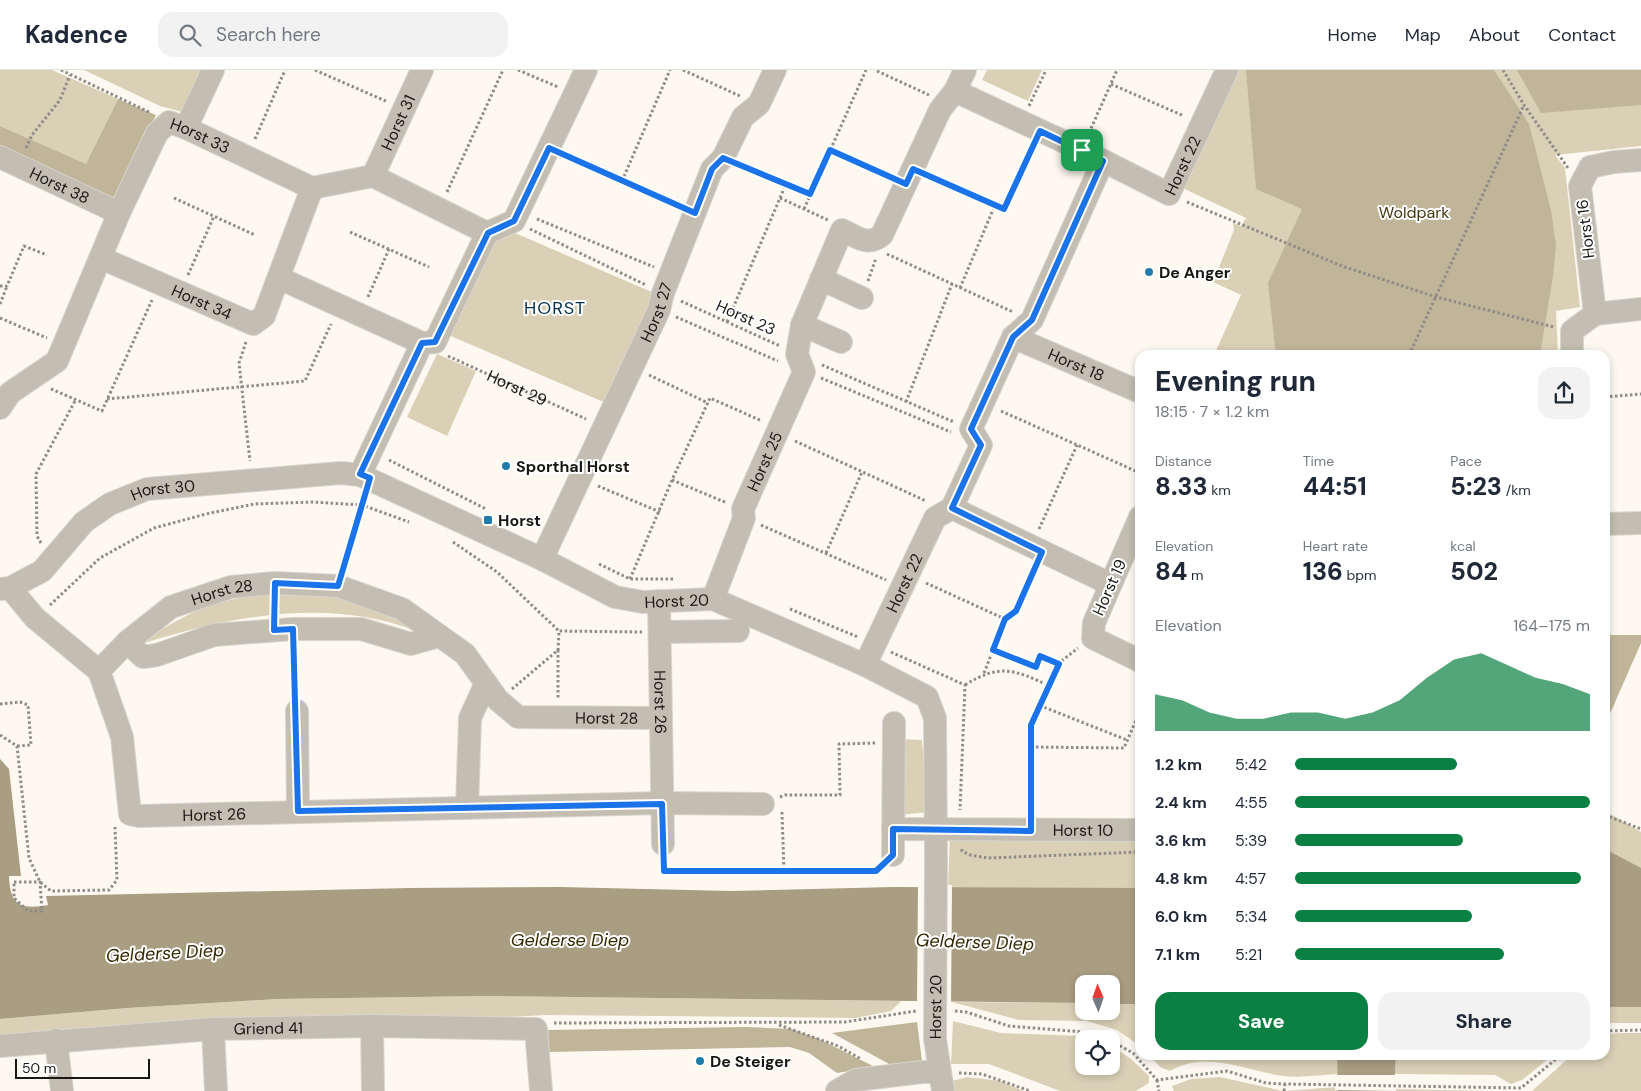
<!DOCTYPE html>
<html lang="en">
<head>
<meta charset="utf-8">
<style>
  :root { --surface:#fff; --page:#f2f2f3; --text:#1f2937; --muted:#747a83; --line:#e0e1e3; --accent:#0b8043 }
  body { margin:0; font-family:"DM Sans",sans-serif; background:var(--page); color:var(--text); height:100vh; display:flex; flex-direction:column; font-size:19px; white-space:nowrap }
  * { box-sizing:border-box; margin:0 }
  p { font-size:16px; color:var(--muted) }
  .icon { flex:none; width:28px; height:28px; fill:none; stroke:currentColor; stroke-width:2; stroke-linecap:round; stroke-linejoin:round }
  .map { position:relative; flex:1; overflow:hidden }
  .panel { position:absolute; left:1135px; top:280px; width:475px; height:710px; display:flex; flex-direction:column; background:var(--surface); border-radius:15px; box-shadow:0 2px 8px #0003 }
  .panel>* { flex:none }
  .needle { width:32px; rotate:358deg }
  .controls { position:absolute; left:1075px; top:905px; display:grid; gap:10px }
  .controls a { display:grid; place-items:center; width:45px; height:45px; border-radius:10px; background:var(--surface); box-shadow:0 2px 8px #0003; font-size:25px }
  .scale { position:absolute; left:15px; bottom:12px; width:135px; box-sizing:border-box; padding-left:5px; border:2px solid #181714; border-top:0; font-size:14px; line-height:18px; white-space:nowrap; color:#181714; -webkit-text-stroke:4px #fff; paint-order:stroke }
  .pin { position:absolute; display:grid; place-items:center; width:42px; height:42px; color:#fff; margin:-21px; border-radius:10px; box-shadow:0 2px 8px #0006 }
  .round { display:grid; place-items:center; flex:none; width:52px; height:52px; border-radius:15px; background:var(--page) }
  .summary { display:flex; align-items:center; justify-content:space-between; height:85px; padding:0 20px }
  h1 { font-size:28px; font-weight:800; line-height:38px }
  .figures { display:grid; grid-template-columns:repeat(3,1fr); gap:8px; height:85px; padding:5px 20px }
  .figures div { display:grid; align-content:center }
  .figures b { font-size:25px; font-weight:800 }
  .figures small { font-size:14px; font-weight:400 }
  .figures p { font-size:14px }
  .chart { height:140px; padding:10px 20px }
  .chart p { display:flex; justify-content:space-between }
  .chart svg { width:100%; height:90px; margin-top:5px; fill:var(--accent); opacity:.7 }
  .primary-button { display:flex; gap:10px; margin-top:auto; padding:10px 20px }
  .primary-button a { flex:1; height:58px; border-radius:15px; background:var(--accent); color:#fff; font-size:20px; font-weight:800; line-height:58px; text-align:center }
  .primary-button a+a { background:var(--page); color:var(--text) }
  ul { padding:0 20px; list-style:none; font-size:16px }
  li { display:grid; grid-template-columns:80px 60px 1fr; align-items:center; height:38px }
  li i { height:12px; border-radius:6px; background:var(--accent) }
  header { display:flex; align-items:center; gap:30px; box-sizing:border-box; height:70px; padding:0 25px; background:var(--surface); border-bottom:1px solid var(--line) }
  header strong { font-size:24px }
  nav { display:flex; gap:28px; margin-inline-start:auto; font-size:18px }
  .search { width:350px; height:45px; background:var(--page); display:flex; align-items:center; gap:12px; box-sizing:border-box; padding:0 18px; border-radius:15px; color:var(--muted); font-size:19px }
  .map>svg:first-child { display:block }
</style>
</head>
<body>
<header>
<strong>Kadence</strong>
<div class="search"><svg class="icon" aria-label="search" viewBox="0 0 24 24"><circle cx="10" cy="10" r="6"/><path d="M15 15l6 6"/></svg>Search here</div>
<nav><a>Home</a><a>Map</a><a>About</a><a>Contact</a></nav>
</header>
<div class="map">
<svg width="1641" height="1021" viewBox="0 0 1641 1021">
  <rect width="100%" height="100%" fill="#fdf9f1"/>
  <g fill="#dad0b6">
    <polygon points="0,0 52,0 118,29 86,95 0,56"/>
    <polygon points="84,0 202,0 183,42 160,36"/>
    <polygon points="987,0 1042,0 1028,31 982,10"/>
    <polygon points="1228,0 1641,0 1641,76 1555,85 1565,98 1580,237 1556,241 1558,285 1214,285 1241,225 1213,212 1234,160 1233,153 1241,156 1246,148 1172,113"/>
    <polygon points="508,160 654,223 650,240 608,334 444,263 490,172"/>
    <polygon points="437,284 476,301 447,366 407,347"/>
    <path d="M 269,523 L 340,526 L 384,541 L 414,560 C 323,527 227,547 138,575 C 187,542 210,531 269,523 Z"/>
    <polygon points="900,669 922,670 928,742 900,745"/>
    <polygon points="1605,741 1641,762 1641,934 1605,933"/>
    <polygon points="950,763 1140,766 1140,931 1111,914 1084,914 944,926"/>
    <polygon points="483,926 901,931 891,941 856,948 546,945 0,972 0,949 127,938 277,929"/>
    <polygon points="952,932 1084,933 1084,941 1111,941 1111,934 1140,934 1140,976 1117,960 1087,951 1019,950"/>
    <rect x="1605" y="937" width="36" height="16"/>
    <polygon points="953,951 1001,963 1080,966 1095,969 1084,969 1084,996 1111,996 1111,975 1131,989 1149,1006 1149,1013 1136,1021 1060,1021 989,994 951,994"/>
    <polygon points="1620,963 1641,963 1641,1021 1532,1021 1572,985 1605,985 1605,964"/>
    <path d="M 1149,985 L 1337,985 L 1338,1004 C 1320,1005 1301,1008 1283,1006 C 1246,1001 1207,980 1170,1001 L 1160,997 Z"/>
    <polygon points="1396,985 1553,985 1522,1010 1511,1014 1495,1005 1395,1004"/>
    <polygon points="967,1007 1001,1011 1023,1021 953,1021 952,1011"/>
    <polygon points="1220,1007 1283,1021 1338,1017 1338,1021 1174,1021 1172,1016 1191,1009"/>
    <polygon points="1394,1019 1494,1021 1394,1021"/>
  </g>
  <g fill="#c0b599">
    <polygon points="1246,0 1494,0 1529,54 1551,140 1556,175 1553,206 1540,285 1276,285 1268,213 1302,139 1256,119"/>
    <polygon points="1517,0 1641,0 1641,35 1541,43"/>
    <polygon points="118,29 156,45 114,133 0,80 0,56 86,94"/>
    <polygon points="1605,565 1641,565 1641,573 1605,655"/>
    <polygon points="917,952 922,991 891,995 832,963"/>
    <polygon points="747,957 791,959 819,969 875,997 837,1003 809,983 790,977 548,982 547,960"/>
  </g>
  <g fill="#a99d82">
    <path d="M 0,689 L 9,699 L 21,806 L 9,806 C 10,835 20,840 48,835 L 46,826 L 409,818 L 560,817 L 731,821 L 893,817 L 1140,818 L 1140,934 L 1111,934 L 1111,914 L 1084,914 L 1084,933 L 483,926 L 277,929 L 127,938 L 0,949 Z"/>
    <polygon points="1605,779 1641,798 1641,937 1605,937"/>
    <polygon points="1337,985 1396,985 1394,1021 1338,1021"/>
  </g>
  <g fill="#fdf9f1">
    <polygon points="918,815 952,815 951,935 917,934"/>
    <polygon points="1335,1005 1397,1005 1396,1021 1335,1020"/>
  </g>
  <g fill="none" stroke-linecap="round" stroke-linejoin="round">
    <g stroke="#d8d5ce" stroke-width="24">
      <g id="minor">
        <path id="s2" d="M 955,21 L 1082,80 L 1169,124 L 1227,0"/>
        <polyline points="186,58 213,0"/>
        <path id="s3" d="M 0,87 L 119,143"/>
        <path id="s4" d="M 373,106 L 422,0"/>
        <path id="s5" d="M 101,188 L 253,254 L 264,246 L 312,118"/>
        <polyline points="279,208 422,273"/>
        <polyline points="821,209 862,228"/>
        <polyline points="1595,244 1580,116 1590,97 1614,92 1641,90"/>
        <polyline points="802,255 841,272"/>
        <path id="s6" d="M 1013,267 L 1140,322"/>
        <polyline points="1572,285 1572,261 1595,244 1641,239"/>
        <path id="s7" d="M 0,338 L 10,323 L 57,291 L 119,143 L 157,63 L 169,52 L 186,58 L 312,118 L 373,106 L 487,163"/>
        <polyline points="360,405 422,273 435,272 487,163 514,151 586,0"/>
        <polyline points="952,438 1110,514"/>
        <polyline points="1140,447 1094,553 1093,568 1140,591"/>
        <polyline points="1605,454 1641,453"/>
        <path id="s8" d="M 542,489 L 659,240 L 663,223 L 712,99 L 723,88 L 743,47 L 759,34 L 775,0"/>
        <path id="s9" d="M 10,518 L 35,548 L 99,601 L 122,667 L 130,744 L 139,746 L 662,733 L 763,734"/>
        <path id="s10" d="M 0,519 L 10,518 L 42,501 L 84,452 L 110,434 L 147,419 L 341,403 L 360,405 L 542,489 L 615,527 L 643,532 L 713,529 L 865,595 L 927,627 L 935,648 L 936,790"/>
        <path id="s11" d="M 713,529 L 744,448 L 743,439 L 804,302 L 797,284 L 802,255 L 842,160 C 857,167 868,177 882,165 L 940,40 L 955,21 L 965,0"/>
        <path id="s12" d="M 659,531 L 663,774"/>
        <polyline points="660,562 738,561"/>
        <polyline points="127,572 143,587 157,585 214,565 293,559 361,559 411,574 439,566"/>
        <path id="s13" d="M 865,595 L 935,448 L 952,438 L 981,375 L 971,359 L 1013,267 L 1032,250 L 1103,91"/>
        <path id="s14" d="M 99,601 L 127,572 L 171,537 L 231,517 L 275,513 L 338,516 L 402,539 L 465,584 L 498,630 L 518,647 L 661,648"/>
        <polyline points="297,641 298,741"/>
        <polyline points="467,738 470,648 486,613"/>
        <path id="s15" d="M 893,759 L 1140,760"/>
        <polyline points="893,785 894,653"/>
        <polyline points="372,956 373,1021"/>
        <polyline points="213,959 216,1021"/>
        <polyline points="935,969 943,1021"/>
        <polyline points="56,970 62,1021"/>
        <path id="s16" d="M 0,976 L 213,959 L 372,956 L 536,959 L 541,1021"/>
        <polyline points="837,1021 856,1010 922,1002 939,1002"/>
      </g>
    </g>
    <g stroke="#8f8c87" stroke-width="3" stroke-dasharray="2.5 2.5" stroke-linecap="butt">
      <polyline points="61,0 151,43"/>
      <polyline points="315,0 388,32"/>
      <polyline points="518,0 558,17"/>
      <polyline points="683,0 740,26"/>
      <polyline points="1503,0 1524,35 1568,98"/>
      <polyline points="877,1 929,25"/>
      <polyline points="1111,14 1184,46"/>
      <polyline points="1029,36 1046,0"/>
      <polyline points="1089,63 1117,0"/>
      <polyline points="255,69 285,0"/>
      <polyline points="26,78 32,65 60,30 70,5"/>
      <polyline points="829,79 888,106"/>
      <polyline points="565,85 678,135"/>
      <polyline points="930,107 1004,139 1032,77"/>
      <polyline points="622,111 670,0"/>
      <polyline points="786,114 810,124"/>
      <polyline points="447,122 503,0"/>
      <polyline points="174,128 255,165"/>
      <polyline points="780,128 828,150"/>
      <polyline points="1187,132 1342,196 1436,227 1554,257"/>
      <polyline points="804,139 866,0"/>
      <polyline points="537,149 654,197"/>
      <polyline points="530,159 646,215"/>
      <polyline points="350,162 429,197"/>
      <polyline points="887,184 1013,242"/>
      <polyline points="188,205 214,146"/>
      <polyline points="868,211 876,188"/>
      <polyline points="0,216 7,216 24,176 47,185"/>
      <polyline points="960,218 995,135"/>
      <polyline points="368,227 389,179"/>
      <polyline points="681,231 780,276"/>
      <polyline points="0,234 7,216"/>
      <polyline points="676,247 778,291"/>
      <polyline points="0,248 47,268"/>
      <polyline points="727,252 786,114 739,95"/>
      <polyline points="246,272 239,293 250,391"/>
      <polyline points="1409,285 1524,35"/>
      <path id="s1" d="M 448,286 L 586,349"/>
      <polyline points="822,295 954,352"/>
      <polyline points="649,305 708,333"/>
      <polyline points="821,308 951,362"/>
      <polyline points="51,319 102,341 152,230"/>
      <polyline points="1605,327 1641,324"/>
      <polyline points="107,329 305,311 331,254"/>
      <polyline points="906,332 952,214"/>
      <polyline points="1001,341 1140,403"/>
      <polyline points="795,371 926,431"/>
      <polyline points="389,390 486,439"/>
      <polyline points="672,410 727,433"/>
      <polyline points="598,416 660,442"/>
      <polyline points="761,455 886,510"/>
      <polyline points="1039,459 1077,375"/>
      <polyline points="453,472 497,502 559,561"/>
      <polyline points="41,473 37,466 36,404 75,331"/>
      <polyline points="826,483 862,402"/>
      <polyline points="599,494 630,509 673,509"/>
      <polyline points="343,498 364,428"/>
      <polyline points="630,509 672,410 710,328 762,351"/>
      <polyline points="926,513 1005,549"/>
      <polyline points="50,535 100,488 154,458 206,444 254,434 313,432 362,435 409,452"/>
      <polyline points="790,539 858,567"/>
      <polyline points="294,577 296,623"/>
      <polyline points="558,580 558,629"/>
      <polyline points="993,580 1036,597 1041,586 1059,593"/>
      <polyline points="891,582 965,615 960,740"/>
      <polyline points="984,603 1005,549 1016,541 1035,498"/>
      <path d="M 965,615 C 1000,593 1015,600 1050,616"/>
      <polyline points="512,619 558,580 559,561 642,562"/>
      <polyline points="0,634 20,632 28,635 31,675 17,676"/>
      <polyline points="1041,636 1059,593 1078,578"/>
      <polyline points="0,665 17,676 29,788 40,812 51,821 109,820 117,810 115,757"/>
      <polyline points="1031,677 1124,678 1140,641"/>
      <polyline points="780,727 785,725 840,725 839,674 876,673"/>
      <polyline points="1031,740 1031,655 1041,636 1127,670"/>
      <polyline points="782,742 784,802"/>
      <polyline points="1605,745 1641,759"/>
      <polyline points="962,779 962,781 970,785 988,788 1140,782"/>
      <polyline points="664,792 664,801 876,801 880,797"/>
      <polygon points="14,812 40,812 42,841 28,841 14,828"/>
      <polyline points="955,941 966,942 1009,956 1096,963 1107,969"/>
      <polyline points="554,953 845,952 916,941"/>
      <polyline points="779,955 838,976 861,989"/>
      <polyline points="1605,961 1641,960"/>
      <polyline points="1111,971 1133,983 1157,1010 1227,1001 1266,1013 1285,1014 1521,1018 1561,985"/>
      <polyline points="959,1003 982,1004 1030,1021"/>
      <polyline points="1157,1010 1159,1021"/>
      <polyline points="1284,1021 1285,1014"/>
    </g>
    <use href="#minor" stroke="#c3beb1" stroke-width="22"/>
    <g stroke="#d8d5ce" stroke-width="24" stroke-linecap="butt">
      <g id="minor-bridge">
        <path id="s17" d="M 935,969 L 936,790"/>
      </g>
    </g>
    <use href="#minor-bridge" stroke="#c3beb1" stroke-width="22"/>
  </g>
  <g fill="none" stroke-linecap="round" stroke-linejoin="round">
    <g stroke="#fff" stroke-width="10">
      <polygon id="route" points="1040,61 1103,91 1032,250 1013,267 971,359 981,375 952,438 1042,482 1016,541 1005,549 993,580 1036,597 1040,586 1059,594 1031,655 1031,761 893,759 893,785 876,801 664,801 662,734 298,741 293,559 274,560 275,513 338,516 370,408 360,404 422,273 435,272 488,163 514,151 549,78 695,143 712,99 723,88 810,124 830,80 906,114 913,99 1004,139"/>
    </g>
    <use href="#route" stroke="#1a73e8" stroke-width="6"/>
  </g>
  <g fill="#207daa" stroke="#fff" stroke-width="2">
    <circle cx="1149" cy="202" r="5"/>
    <circle cx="506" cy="396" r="5"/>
    <rect x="483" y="445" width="10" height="10" rx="2.5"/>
    <circle cx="700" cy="991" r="5"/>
  </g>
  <g text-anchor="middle" stroke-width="4" stroke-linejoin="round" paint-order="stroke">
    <g font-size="16" fill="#181714" stroke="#fff">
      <text dy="6" stroke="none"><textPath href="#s4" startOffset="59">Horst 31</textPath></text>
      <text dy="6" stroke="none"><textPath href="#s7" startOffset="374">Horst 33</textPath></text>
      <text dy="6" stroke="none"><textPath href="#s2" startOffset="269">Horst 22</textPath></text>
      <text dy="6" stroke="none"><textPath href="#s3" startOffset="66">Horst 38</textPath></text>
      <text transform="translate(1585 159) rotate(-97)" y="6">Horst 16</text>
      <text dy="6" stroke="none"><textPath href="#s5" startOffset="110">Horst 34</textPath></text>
      <text dy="6" stroke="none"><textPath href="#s8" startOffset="272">Horst 27</textPath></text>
      <text transform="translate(746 247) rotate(24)" y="6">Horst 23</text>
      <text dy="6" stroke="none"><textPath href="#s6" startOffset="69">Horst 18</textPath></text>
      <text dy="6" stroke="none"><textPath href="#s1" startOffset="76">Horst 29</textPath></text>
      <text dy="6" stroke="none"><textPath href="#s11" startOffset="148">Horst 25</textPath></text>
      <text dy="6" stroke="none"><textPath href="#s10" startOffset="198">Horst 30</textPath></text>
      <text dy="6" stroke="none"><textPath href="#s13" startOffset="91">Horst 22</textPath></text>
      <text transform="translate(1109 517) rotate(-66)" y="6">Horst 19</text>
      <text dy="6" stroke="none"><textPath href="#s14" startOffset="150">Horst 28</textPath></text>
      <text dy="6" stroke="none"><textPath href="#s10" startOffset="741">Horst 20</textPath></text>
      <text dy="6" stroke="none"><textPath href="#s12" startOffset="101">Horst 26</textPath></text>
      <text dy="6" stroke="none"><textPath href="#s14" startOffset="584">Horst 28</textPath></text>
      <text dy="6" stroke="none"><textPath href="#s9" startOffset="354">Horst 26</textPath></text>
      <text dy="6" stroke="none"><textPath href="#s15" startOffset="190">Horst 10</textPath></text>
      <text dy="6" stroke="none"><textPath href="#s17" startOffset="32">Horst 20</textPath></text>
      <text dy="6" stroke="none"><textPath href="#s16" startOffset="269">Griend 41</textPath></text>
    </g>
    <g font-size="16" fill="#41340e" stroke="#fff">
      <text x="1414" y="148">Woldpark</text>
    </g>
    <g font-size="16" font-weight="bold" fill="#181714" stroke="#fff" text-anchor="start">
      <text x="1159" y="208">De Anger</text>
      <text x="516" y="402">Sporthal Horst</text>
      <text x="498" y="456">Horst</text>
      <text x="710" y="997">De Steiger</text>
    </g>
    <g font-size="18" letter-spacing="1" fill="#033146" stroke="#fff">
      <text x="555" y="244">HORST</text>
    </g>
    <g font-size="18" font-style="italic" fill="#362802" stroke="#fff">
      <text x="570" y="876">Gelderse Diep</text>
      <text transform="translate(975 872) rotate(2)" y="6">Gelderse Diep</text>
      <text transform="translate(165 883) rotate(-3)" y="6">Gelderse Diep</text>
    </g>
  </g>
</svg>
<div class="controls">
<a><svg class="needle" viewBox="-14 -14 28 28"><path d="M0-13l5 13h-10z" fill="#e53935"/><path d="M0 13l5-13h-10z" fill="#747a83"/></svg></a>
<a><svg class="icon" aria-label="locate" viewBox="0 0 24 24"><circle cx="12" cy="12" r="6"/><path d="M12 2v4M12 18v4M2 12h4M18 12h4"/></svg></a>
</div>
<div class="scale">50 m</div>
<div class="pin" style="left:1082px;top:80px;background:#1e9e55"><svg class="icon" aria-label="arrive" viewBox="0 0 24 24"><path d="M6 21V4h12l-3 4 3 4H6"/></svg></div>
<section class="panel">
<div class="summary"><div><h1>Evening run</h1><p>18:15 · 7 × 1.2 km</p></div><a class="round"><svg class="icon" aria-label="share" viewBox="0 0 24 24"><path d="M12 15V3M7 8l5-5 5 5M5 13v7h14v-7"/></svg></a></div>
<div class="figures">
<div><p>Distance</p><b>8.33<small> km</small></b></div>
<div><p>Time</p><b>44:51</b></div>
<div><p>Pace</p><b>5:23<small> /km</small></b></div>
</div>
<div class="figures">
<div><p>Elevation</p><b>84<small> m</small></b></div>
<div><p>Heart rate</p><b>136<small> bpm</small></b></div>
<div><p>kcal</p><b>502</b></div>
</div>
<div class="chart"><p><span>Elevation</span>164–175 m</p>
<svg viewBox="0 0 160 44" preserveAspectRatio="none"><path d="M0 44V26L10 29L20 35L30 38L40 38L50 35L60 35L70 38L80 35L90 29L100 18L110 9L120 6L130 12L140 18L150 21L160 26V44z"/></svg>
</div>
<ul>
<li><b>1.2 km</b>5:42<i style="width:55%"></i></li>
<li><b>2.4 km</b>4:55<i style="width:100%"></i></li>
<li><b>3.6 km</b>5:39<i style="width:57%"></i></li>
<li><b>4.8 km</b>4:57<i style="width:97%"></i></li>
<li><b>6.0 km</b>5:34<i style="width:60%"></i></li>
<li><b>7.1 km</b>5:21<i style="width:71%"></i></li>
</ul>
<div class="primary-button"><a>Save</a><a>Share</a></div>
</section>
</div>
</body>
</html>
